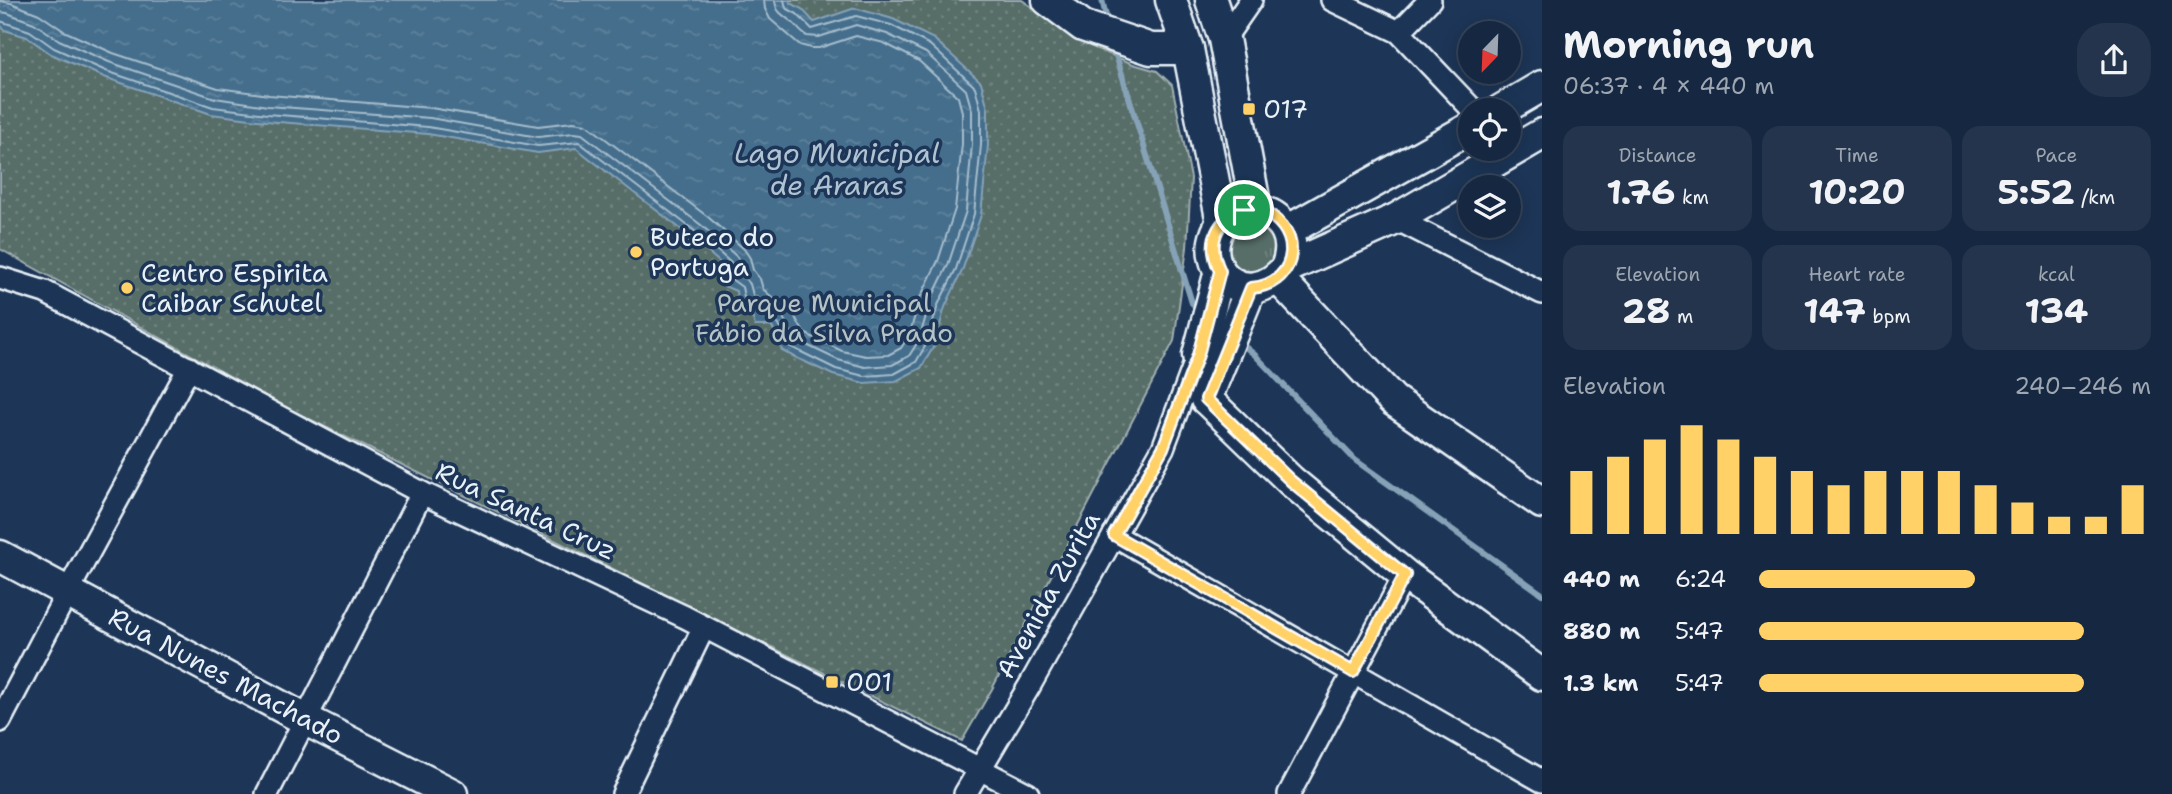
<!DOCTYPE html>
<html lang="en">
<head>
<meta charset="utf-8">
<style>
  :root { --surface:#162841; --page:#23344c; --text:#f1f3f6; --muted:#9ea6b1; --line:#35445a; --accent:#ffd166 }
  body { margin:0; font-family:"Shantell Sans",sans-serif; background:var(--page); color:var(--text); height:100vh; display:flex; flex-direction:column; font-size:26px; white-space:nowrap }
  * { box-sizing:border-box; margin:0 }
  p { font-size:23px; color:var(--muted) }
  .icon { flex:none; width:38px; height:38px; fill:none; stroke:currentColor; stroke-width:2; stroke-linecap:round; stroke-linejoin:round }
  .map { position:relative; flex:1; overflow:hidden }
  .drawer { display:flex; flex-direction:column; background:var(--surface); width:630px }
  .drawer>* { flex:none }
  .needle { width:46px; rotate:203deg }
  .buttons { position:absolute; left:1458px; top:21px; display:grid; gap:14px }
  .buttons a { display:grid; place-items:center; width:63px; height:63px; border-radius:50%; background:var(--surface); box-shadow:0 4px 18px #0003,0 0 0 2px var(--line); font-size:35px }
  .pin { position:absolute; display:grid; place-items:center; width:60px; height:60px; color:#fff; margin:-30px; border:4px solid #fff; border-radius:50%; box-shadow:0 2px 7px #0007 }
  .round { display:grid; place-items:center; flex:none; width:74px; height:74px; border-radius:28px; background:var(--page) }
  .headline { display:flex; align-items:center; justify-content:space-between; height:119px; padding:0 21px }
  h1 { font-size:38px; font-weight:700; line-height:52px }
  .figures { display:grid; grid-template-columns:repeat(3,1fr); gap:10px; height:119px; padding:7px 21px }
  .figures div { display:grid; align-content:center; border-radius:18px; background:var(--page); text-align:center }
  .figures b { font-size:35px; font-weight:700 }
  .figures small { font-size:19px; font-weight:400 }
  .figures p { font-size:19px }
  .chart { height:196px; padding:14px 21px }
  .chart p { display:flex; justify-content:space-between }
  .chart svg { width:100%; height:126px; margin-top:7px; stroke:var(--accent); stroke-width:6 }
  ul { padding:0 21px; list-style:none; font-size:23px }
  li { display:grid; grid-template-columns:112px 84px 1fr; align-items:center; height:52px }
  li i { height:18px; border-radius:9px; background:var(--accent) }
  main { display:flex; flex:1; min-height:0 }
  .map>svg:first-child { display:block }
</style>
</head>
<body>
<main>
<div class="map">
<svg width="1542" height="794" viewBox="0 0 1542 794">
  <defs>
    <pattern id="grass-tufts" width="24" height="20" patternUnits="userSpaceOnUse" patternTransform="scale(1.75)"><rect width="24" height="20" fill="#576d68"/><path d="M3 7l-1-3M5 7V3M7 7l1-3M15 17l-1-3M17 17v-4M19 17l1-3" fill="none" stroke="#6f827e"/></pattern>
    <pattern id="park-dots" width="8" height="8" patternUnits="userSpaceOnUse" patternTransform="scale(1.75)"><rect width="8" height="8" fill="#576d68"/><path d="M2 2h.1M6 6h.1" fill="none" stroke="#6f827e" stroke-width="1.8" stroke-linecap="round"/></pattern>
    <pattern id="water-ripples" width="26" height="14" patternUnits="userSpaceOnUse" patternTransform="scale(1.75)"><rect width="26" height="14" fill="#446e8c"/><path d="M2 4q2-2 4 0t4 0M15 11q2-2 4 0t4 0" fill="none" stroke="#5f839d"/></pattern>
  </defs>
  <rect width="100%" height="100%" fill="#1d3557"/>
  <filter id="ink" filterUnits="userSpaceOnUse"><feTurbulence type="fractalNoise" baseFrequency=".0143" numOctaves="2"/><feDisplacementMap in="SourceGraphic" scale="14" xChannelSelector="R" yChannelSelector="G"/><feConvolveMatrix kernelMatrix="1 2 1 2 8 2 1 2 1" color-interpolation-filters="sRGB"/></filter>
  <g filter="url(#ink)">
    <circle fill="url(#grass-tufts)" stroke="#a0afb0" stroke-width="2" cx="1251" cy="249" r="24"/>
    <polygon fill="url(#park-dots)" stroke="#a0afb0" stroke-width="2" points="0,0 1022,0 1083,43 1133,64 1157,71 1172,85 1191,178 1187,248 1174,341 992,689 962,741 291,410 0,249"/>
    <polygon fill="url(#water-ripples)" stroke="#86a2b7" stroke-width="2" points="0,0 789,0 791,3 802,9 814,22 855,8 893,19 934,39 981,82 988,109 988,145 981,215 962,271 945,307 934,346 921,368 896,381 864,383 833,375 782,351 777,335 771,326 755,326 751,312 738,307 736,291 719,284 727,269 691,237 576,148 538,153 428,134 266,121 211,114 104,77 51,54 27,37 4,30 0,24"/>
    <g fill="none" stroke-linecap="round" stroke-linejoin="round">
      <g stroke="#a6bdcd" stroke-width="2">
        <polyline points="0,1 11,3 39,14 64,31 113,53 218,88 269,95 431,108 538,126 573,122 586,124 708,217 744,249 750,258 753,270 760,279 763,289 774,299 790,308 804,333 842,351 866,356 888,355 901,348 909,336 920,298 938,261 955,209 962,144 962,112 958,97 919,61 884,43 856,36 819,48 811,48 800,45 770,19 765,9 764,0"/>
        <path d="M 0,12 L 7,13 L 34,23 L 59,40 L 109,62 L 215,98 L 268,106 L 430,118 L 538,137 L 574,133 L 582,134 L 701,225 L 736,256 L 741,263 L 742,275 L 750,284 L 753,295 L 762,301 L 767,309 L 777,311 L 782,316 L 796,340 L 838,360 L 865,367 L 892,365 L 909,356 L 919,340 L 930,302 L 948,265 L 966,211 L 972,144 L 972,111 L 966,90 L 926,53 L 887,34 L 856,25 L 819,37 L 807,36 C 801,33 798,28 793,23 C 784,15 776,14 775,0"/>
        <path d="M 0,21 L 30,31 L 54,48 L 106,71 L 213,107 L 267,114 L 428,127 L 538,146 L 579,142 L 696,232 L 731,263 L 734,270 L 731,279 L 742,287 L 745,302 L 756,307 L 761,318 C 782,320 781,329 789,346 L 836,369 L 864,376 L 894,374 L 916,362 L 927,343 L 938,305 L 956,269 L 974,214 L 981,145 L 981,110 L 975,87 L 930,45 L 891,25 L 856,16 L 812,29 L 797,14 L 786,8 L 784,0"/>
      </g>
      <g stroke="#86a2b7" stroke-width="6">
        <polyline points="1102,0 1108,24"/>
        <polyline points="1113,45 1192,303 1200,309"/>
        <polyline points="1238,341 1255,355 1355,460 1542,594"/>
      </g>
      <g stroke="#e8f1f8" stroke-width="26">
        <g id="street">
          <polyline points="1332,0 1399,32 1473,110"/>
          <polyline points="1399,32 1430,0"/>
          <polyline points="1224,39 1251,0"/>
          <polyline points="1396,219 1542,293"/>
          <polyline points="0,278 45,292 422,493 685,617 1028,794"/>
          <polyline points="1114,535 1542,781"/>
          <polyline points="0,721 68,591 189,368"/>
          <polyline points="267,794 422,493"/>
          <polyline points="623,794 704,627"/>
          <polyline points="965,794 1030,685 1163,448 1198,355"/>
          <polyline points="1289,794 1405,575"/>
        </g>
      </g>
      <g stroke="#e8f1f8" stroke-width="35">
        <g id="secondary">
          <polyline points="1048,0 1083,26 1151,49 1188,49"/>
          <polyline points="1171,0 1188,49 1222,223"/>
          <polyline points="1211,0 1224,39 1256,209"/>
          <polyline points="1501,110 1542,86"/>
          <polyline points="1287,231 1470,128"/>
          <path d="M 1286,268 C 1310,208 1225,186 1214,242 C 1212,252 1215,264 1221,273 C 1241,297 1269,289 1286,268 L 1396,219 L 1542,134"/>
          <polyline points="1220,271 1198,355 1206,399 1291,481 1405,575 1542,675"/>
          <polyline points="1278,278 1393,400 1542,503"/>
          <polyline points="1206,399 1251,288"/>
          <polyline points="0,556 306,720 452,794"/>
        </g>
      </g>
      <use href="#street" stroke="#1d3557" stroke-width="21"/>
      <use href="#secondary" stroke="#1d3557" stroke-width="30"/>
    </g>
  </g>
  <g fill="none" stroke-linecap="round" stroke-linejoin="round" filter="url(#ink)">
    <g stroke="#fff" stroke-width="14">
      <path id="route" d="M 1256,209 C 1305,223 1302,284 1251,288 L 1206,399 L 1291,481 L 1405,575 L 1353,672 L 1114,535 L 1163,448 L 1198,355 L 1220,271 C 1204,238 1220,212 1256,209 Z"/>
    </g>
    <use href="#route" stroke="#ffd166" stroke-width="9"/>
  </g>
  <g fill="#ffd166" stroke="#1d3557" stroke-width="2.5">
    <rect x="1242" y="102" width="14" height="14" rx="3.5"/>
    <circle cx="636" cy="252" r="7"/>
    <circle cx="127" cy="288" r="7"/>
    <rect x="825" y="675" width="14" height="14" rx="3.5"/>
  </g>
  <g text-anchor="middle" stroke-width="7" stroke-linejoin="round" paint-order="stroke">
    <g font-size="26" fill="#e8f1f8" stroke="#1d3557" text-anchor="start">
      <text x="1263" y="118">017</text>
      <text x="650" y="246">Buteco do<tspan x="650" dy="30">Portuga</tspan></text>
      <text x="141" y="282">Centro Espirita<tspan x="141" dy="30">Caibar Schutel</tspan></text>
      <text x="846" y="691">001</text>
    </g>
    <g font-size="26" fill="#b5c3c6" stroke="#1d3557">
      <text x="824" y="312">Parque Municipal<tspan x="824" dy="30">Fábio da Silva Prado</tspan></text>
    </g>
    <g font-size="26" fill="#e8f1f8" stroke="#1d3557">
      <text transform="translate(526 511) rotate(25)" y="9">Rua Santa Cruz</text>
      <text transform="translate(1048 595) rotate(-61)" y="9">Avenida Zurita</text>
      <text transform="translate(226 676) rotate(28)" y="9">Rua Nunes Machado</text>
    </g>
    <g font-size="28" font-style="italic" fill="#afc3d2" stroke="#1d3557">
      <text x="837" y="163">Lago Municipal<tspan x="837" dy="32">de Araras</tspan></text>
    </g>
  </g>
</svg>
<div class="buttons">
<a><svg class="needle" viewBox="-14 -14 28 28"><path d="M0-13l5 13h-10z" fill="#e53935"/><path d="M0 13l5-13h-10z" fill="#9ea6b1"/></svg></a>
<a><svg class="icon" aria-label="locate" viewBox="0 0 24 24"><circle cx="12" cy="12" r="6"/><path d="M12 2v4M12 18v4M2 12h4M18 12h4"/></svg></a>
<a><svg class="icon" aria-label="layers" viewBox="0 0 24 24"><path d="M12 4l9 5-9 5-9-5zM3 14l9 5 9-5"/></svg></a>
</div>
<div class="pin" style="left:1244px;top:210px;background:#1e9e55"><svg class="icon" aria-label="arrive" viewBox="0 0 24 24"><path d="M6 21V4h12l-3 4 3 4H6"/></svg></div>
</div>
<section class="drawer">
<div class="headline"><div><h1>Morning run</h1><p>06:37 · 4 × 440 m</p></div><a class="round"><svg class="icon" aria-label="share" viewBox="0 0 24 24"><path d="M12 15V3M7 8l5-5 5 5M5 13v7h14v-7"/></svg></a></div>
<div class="figures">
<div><p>Distance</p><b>1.76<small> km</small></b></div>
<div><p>Time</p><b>10:20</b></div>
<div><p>Pace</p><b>5:52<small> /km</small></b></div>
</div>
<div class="figures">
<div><p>Elevation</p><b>28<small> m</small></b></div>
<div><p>Heart rate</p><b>147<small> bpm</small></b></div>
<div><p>kcal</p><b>134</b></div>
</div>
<div class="chart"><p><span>Elevation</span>240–246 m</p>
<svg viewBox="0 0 160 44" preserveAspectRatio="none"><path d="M5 44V22M15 44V17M25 44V11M35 44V6M45 44V11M55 44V17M65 44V22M75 44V27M85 44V22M95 44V22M105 44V22M115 44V27M125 44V33M135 44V38M145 44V38M155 44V27"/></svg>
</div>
<ul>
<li><b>440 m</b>6:24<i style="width:55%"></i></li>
<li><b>880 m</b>5:47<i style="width:83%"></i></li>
<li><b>1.3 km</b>5:47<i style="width:83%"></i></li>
</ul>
</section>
</main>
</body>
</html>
